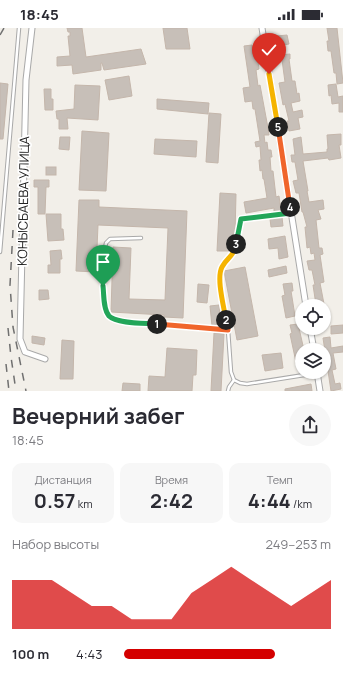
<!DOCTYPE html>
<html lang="ru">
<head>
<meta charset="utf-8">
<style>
  :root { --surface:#fff; --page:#f7f7f7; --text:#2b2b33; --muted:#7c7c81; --accent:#d40000 }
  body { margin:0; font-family:Manrope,sans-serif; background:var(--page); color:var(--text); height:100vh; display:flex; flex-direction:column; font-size:15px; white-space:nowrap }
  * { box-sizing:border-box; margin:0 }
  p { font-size:13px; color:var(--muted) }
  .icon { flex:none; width:22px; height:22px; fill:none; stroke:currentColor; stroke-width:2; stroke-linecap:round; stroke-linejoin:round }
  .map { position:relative; height:363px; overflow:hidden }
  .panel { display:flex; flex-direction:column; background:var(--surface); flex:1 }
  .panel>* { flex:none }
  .controls { position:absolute; left:295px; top:271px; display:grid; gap:8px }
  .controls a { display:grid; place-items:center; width:36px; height:36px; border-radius:50%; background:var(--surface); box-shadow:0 1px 3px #0004; font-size:20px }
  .pin { position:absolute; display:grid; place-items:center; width:34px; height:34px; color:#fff; margin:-41px -17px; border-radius:50% 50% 50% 0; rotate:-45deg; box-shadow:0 0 4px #0007 }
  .pin .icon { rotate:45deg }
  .km { position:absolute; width:20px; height:20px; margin:-10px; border-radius:50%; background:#222; color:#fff; font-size:11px; line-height:20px; text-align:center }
  .round { display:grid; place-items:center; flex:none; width:42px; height:42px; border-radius:21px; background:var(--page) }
  .head { display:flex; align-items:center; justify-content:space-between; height:68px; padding:0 12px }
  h1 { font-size:22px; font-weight:700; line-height:30px }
  .figures { display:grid; grid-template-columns:repeat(3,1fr); gap:6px; height:68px; padding:4px 12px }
  .figures div { display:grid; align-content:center; border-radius:10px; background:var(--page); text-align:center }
  .figures b { font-size:20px; font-weight:700 }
  .figures small { font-size:11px; font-weight:400 }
  .figures p { font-size:11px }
  .chart { height:112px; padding:8px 12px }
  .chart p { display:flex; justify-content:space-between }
  .chart svg { width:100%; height:72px; margin-top:4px; fill:var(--accent); opacity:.7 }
  ul { padding:0 12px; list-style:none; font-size:13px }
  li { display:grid; grid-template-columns:64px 48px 1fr; align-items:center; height:30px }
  li i { height:10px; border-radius:5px; background:var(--accent) }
  .status { display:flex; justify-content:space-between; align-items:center; height:28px; padding:0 20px; background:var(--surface); direction:ltr }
  .status svg { height:11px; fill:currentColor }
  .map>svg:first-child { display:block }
</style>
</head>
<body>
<div class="status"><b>18:45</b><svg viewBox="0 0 49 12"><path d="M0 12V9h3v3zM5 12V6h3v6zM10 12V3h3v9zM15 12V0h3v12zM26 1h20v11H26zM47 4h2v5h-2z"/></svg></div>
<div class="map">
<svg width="343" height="363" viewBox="0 0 343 363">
  <rect width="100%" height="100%" fill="#f2efe9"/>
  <g fill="#c7bfb8" stroke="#c4b6ab">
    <polygon points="67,0 82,0 86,29 141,21 146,36 104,42 102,35 101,35 101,42 73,46 72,37 57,38 57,29 70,28 68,8 70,8 70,4 68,4"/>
    <polygon points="163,0 187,0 190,21 166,21"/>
    <polygon points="327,0 337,0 343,55 337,56 336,45 334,45 331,23 328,23 327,13 329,13"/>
    <polygon points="287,7 289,16 278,18 277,8"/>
    <polygon points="252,17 253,26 257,26 259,41 256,42 258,58 260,57 268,100 269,107 264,107 265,115 267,114 268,122 271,122 272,129 270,129 271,143 273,143 276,169 279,168 281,183 274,184 274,180 246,185 244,174 267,170 264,151 263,151 262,142 260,143 259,132 261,132 260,118 256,119 255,114 260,113 255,81 253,81 252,73 245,74 243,60 250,59 244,18"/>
    <polygon points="290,26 290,31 289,31 292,53 295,53 297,66 299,65 300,73 291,75 293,84 302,82 303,89 298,90 300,101 289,103 287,93 289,93 285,76 283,77 279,55 285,54 282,32 280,32 279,27"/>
    <polygon points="129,48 132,68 109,72 105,52"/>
    <polygon points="0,55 8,56 3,111 0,111"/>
    <polygon points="336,56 338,69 343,68 343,84 339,84 339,75 332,76 331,67 329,68 328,57"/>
    <polygon points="75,57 100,58 98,92 67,90 68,101 59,101 59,91 57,91 56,83 74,81"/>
    <polygon points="44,61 51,61 51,71 53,71 53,82 45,82"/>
    <polygon points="157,71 209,75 208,86 157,81"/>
    <polygon points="209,85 221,86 218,135 206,134"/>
    <polygon points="82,103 109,105 106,163 79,162"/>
    <polygon points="341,106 341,117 339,117 341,130 329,132 328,130 303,133 308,163 307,163 309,174 323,172 324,181 318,182 321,191 316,192 319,220 322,220 323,226 320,227 324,254 320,255 324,276 316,277 313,257 315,257 312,242 309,242 307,233 315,232 314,225 311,226 310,219 307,220 305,199 307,199 303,184 302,184 299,165 296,165 293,153 298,152 295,134 292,134 291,127 295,127 293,111 301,109 303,126 327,124 327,121 328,121 327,107"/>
    <polygon points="60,109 70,109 69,122 59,121"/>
    <polygon points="155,111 197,113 196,129 154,126"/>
    <rect x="46" y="139" width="10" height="8"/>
    <polygon points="34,152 49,152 49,159 46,159 45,186 38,186 38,159 34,159"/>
    <polygon points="220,165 236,166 235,207 231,223 217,223"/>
    <polygon points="79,172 99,172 99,179 187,183 183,290 164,289 164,287 111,284 113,219 131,220 129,271 165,272 168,200 98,197 96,244 76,243"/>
    <polygon points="46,186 61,186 61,201 63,201 64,212 48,213"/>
    <polygon points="282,189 283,198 271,199 270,191"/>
    <polygon points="285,208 288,229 279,231 278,220 269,221 268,211"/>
    <polygon points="61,222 62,231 60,231 60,245 48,245 48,237 51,237 50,223"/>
    <polygon points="286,238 287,245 269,249 268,242"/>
    <polygon points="245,239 258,308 237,312 224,243"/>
    <polygon points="292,255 293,263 291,263 295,288 286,290 282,268 285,267 283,256"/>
    <polygon points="198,256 209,257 207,275 197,274"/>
    <polygon points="39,262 48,262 49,271 39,272"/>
    <polygon points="219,277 221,298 212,298 210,278"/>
    <polygon points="298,296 304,322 302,322 302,339 297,339 290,306 292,305 290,297"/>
    <polygon points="343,297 343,305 331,306 331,298"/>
    <polygon points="214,305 224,306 221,363 211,363"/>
    <polygon points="32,308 45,310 44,317 32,315"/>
    <polygon points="330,309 331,320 343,318 343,324 333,325 336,341 332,342 335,356 340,355 341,361 331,363 323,310"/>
    <polygon points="62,312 74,313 73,351 60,351"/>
    <polygon points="167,320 197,322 196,347 193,347 192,363 148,363 149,348 165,349"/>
    <polygon points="281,325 283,340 265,343 262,327"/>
    <polygon points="123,355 140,356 140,363 122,363"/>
    <polygon points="311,356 312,363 285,363 285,361"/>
  </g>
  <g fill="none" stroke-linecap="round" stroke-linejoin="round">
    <g stroke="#a9a9a9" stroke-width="4.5">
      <g id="lane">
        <polyline points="291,185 241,191 234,224 221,240 220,257 228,302 231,344 234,352 240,355 247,356 317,345"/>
        <path d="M 141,210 L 110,211 L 106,215 C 103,229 101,275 108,286 C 111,291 117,292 121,293 L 228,302"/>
        <polyline points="0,224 19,0"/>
        <polyline points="228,363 229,359 234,352"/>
      </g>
    </g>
    <g stroke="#a9a9a9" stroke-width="7">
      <g id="street">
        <polyline points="32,0 26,52 20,311 25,324 45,331"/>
        <polyline points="262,0 306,278"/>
        <polyline points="310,300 314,322"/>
        <polyline points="317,344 320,363"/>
      </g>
    </g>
    <use href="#lane" stroke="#fff" stroke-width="2.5"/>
    <use href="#street" stroke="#fff" stroke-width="5"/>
    <g stroke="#707070" stroke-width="1.5" stroke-dasharray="8 8" stroke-linecap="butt">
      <polyline points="0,7 4,0"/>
      <polyline points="13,202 10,257 13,299 26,363"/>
      <polyline points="8,300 11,329 16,363"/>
      <polyline points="6,336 9,363"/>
    </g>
  </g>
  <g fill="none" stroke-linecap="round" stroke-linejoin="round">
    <g stroke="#fff" stroke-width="8">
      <path id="split-1" d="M 103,258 C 104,266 103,281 109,288 C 117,296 146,295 157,296"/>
    </g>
    <g stroke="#fff" stroke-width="8">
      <polyline id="split-2" points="157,296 228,302 226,292"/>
    </g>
    <g stroke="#fff" stroke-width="8">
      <path id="split-3" d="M 226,292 C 224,279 216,250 222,239 C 228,228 233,230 236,216"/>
    </g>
    <g stroke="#fff" stroke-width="8">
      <polyline id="split-4" points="236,216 241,191 291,185 290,179"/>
    </g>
    <g stroke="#fff" stroke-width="8">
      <polyline id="split-5" points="278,99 290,179"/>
    </g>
    <g stroke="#fff" stroke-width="8">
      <polyline id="split-6" points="269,46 278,99"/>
    </g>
    <use href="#split-1" stroke="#22a559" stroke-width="5"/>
    <use href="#split-2" stroke="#f0652b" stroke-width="5"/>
    <use href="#split-3" stroke="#f5b400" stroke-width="5"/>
    <use href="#split-4" stroke="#22a559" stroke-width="5"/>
    <use href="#split-5" stroke="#f0652b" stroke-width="5"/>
    <use href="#split-6" stroke="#f5b400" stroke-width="5"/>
  </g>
  <g text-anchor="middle" stroke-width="3.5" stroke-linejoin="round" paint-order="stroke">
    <g font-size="13" fill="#222" stroke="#fff">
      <text transform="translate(23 173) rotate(-89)" y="5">КОНЫСБАЕВА УЛИЦА</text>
    </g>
  </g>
</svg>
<div class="controls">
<a><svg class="icon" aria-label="locate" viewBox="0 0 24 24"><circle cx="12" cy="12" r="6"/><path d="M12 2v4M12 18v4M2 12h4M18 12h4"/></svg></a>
<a><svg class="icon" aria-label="layers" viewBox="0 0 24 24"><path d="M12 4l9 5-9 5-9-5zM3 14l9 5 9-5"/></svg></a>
</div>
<div class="pin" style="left:103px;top:258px;background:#1e9e55"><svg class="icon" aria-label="arrive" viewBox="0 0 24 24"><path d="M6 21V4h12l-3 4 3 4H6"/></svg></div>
<div class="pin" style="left:269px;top:46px;background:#d93025"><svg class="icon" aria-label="check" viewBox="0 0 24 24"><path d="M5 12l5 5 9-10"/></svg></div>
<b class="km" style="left:157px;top:296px">1</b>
<b class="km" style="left:226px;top:292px">2</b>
<b class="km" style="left:236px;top:216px">3</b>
<b class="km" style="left:290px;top:179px">4</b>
<b class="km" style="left:278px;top:99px">5</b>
</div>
<section class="panel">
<div class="head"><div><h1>Вечерний забег</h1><p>18:45</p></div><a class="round"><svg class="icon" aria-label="share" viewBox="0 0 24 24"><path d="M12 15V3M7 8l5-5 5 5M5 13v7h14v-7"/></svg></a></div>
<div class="figures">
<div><p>Дистанция</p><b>0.57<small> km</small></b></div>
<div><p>Время</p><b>2:42</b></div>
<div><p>Темп</p><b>4:44<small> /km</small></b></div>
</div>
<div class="chart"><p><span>Набор высоты</span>249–253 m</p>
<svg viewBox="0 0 160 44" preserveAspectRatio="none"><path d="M0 44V14L10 14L20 14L30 22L40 30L50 30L60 38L70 38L80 38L90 22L100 14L110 6L120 14L130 22L140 30L150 22L160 14V44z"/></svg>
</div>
<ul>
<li><b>100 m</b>4:43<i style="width:73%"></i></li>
</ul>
</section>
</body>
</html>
